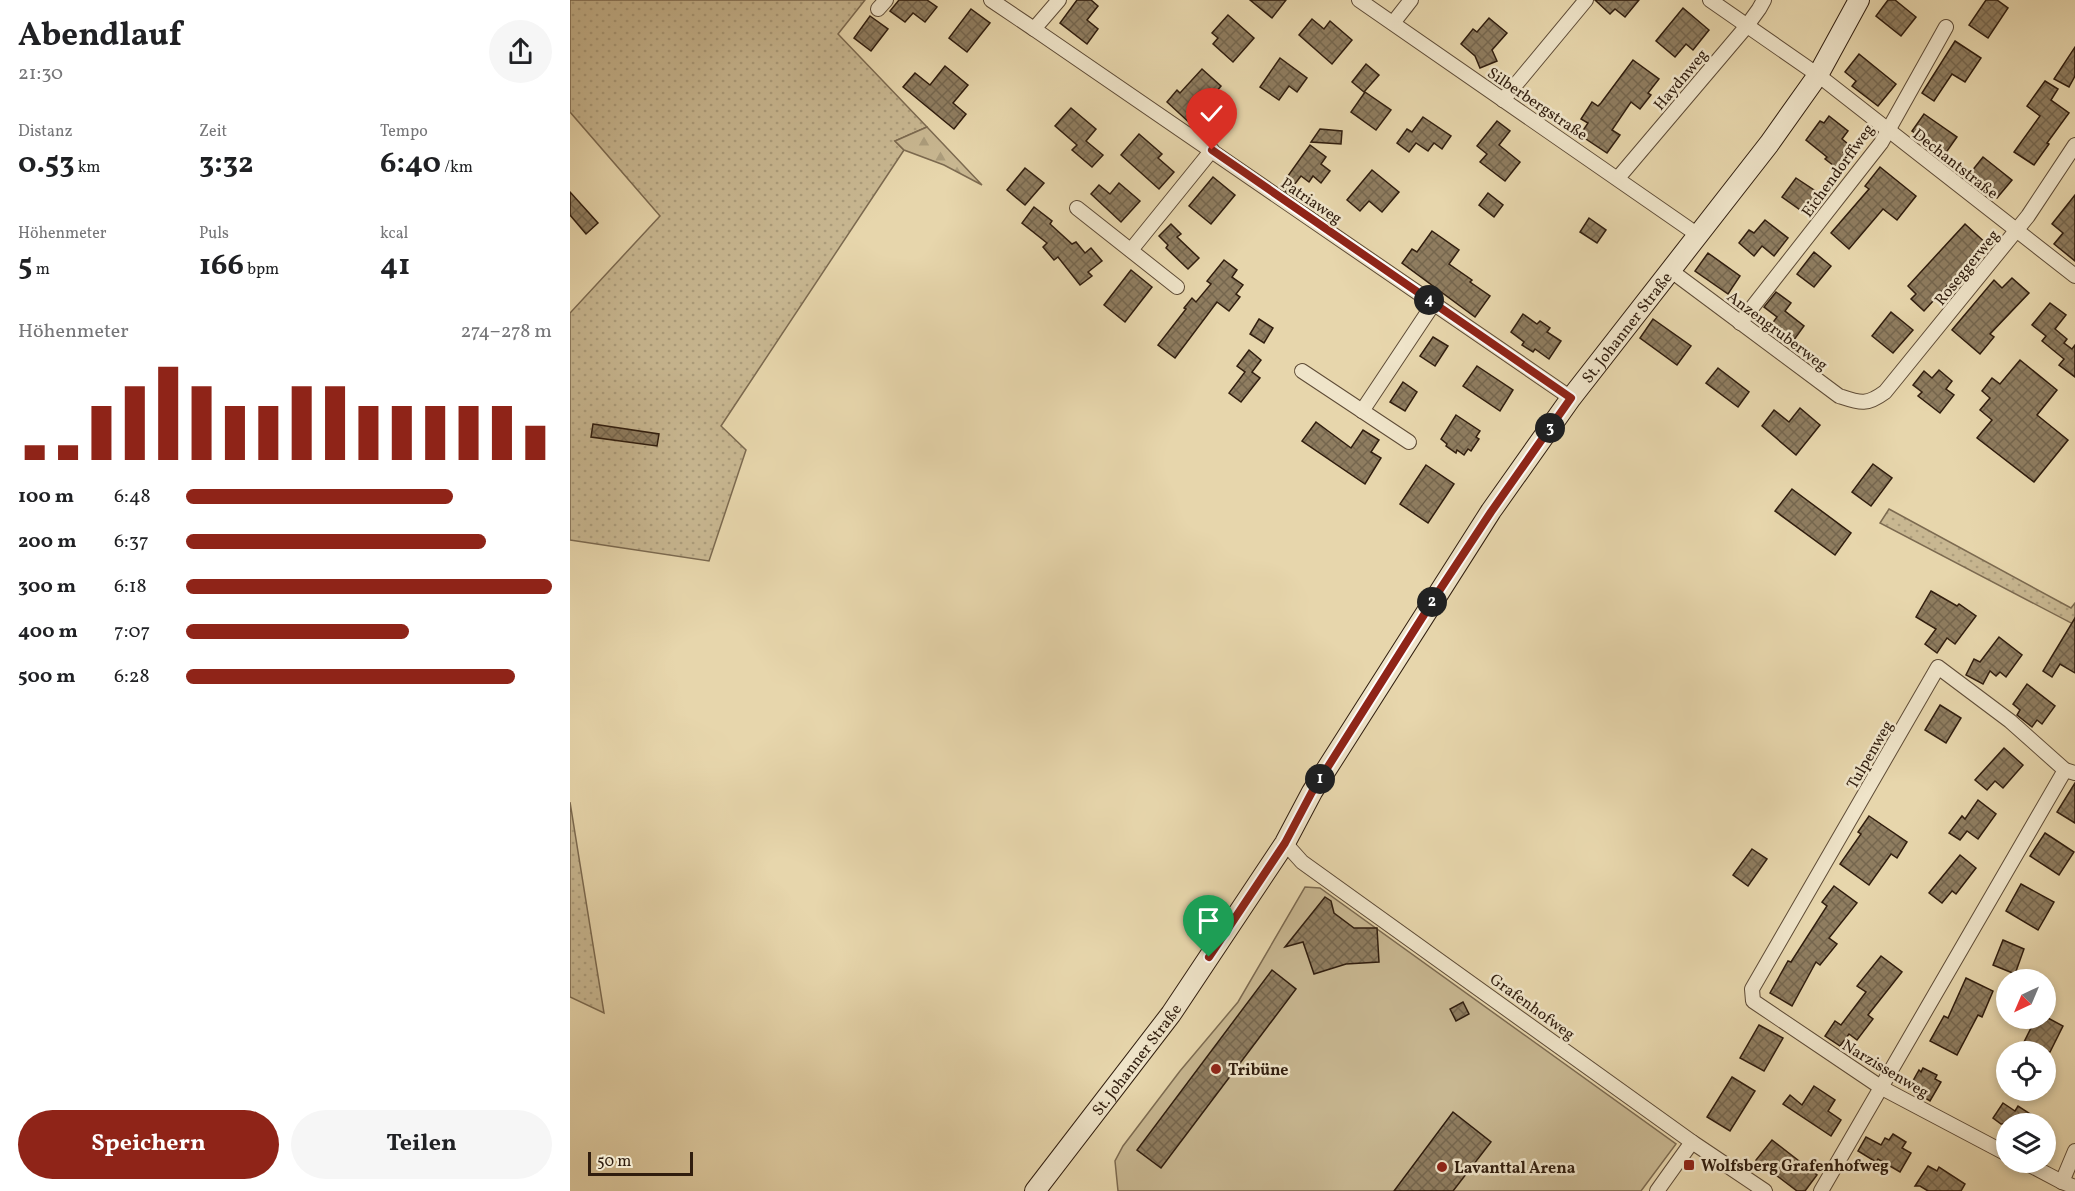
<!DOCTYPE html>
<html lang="de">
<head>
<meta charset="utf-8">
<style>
  :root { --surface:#fff; --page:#f6f6f6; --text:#202124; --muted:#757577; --accent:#8f2418 }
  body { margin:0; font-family:Vollkorn,serif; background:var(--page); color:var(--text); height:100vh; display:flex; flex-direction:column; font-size:22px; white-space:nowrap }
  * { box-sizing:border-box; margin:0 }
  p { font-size:20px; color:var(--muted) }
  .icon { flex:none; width:33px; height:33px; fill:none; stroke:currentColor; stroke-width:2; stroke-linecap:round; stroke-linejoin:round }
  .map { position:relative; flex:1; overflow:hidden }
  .drawer { display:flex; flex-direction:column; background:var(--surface); width:570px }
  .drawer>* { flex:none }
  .needle { width:39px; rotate:224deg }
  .tools { position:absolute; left:1426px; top:969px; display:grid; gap:12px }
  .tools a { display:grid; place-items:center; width:60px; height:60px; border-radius:50%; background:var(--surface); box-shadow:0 3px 9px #0003; font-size:30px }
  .scale { position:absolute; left:18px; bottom:15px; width:105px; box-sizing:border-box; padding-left:6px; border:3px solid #301d0e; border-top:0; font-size:16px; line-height:21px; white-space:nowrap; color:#301d0e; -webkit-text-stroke:4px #efe4c9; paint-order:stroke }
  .pin { position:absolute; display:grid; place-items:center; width:51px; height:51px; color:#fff; margin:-62px -26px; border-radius:50% 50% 50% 0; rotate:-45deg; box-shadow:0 0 6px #0007 }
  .pin .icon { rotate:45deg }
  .km { position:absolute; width:30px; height:30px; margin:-15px; border-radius:50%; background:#222; color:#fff; font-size:16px; line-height:30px; text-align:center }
  .round { display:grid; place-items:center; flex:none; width:63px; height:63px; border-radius:32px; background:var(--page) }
  .overview { display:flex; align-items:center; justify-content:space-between; height:102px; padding:0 18px }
  h1 { font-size:33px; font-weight:700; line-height:45px }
  .stats { display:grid; grid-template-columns:repeat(3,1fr); gap:9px; height:102px; padding:6px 18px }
  .stats div { display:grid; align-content:center }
  .stats b { font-size:30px; font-weight:700 }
  .stats small { font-size:16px; font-weight:400 }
  .stats p { font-size:16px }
  .chart { height:168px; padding:12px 18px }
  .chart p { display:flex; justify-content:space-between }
  .chart svg { width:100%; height:108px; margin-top:6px; stroke:var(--accent); stroke-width:6 }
  .action { display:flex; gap:12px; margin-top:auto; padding:12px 18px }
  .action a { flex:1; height:69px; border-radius:36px; background:var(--accent); color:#fff; font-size:24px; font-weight:700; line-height:69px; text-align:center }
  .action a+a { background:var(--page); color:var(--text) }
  ul { padding:0 18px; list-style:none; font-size:20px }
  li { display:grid; grid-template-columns:96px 72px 1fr; align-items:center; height:45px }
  li i { height:15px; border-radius:8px; background:var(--accent) }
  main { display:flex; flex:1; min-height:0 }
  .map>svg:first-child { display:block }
</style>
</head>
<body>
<main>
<section class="drawer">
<div class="overview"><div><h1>Abendlauf</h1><p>21:30</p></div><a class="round"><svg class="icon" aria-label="share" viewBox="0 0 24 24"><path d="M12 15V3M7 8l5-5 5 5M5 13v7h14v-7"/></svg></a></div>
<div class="stats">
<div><p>Distanz</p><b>0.53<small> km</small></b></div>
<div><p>Zeit</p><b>3:32</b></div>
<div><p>Tempo</p><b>6:40<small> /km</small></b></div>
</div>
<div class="stats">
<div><p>Höhenmeter</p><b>5<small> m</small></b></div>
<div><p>Puls</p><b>166<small> bpm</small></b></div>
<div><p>kcal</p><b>41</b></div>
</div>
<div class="chart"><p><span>Höhenmeter</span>274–278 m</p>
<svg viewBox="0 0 160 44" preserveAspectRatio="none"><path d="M5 44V38M15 44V38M25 44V22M35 44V14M45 44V6M55 44V14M65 44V22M75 44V22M85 44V14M95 44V14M105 44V22M115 44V22M125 44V22M135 44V22M145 44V22M155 44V30"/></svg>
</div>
<ul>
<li><b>100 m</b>6:48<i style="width:73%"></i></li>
<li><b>200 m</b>6:37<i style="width:82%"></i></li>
<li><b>300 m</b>6:18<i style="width:100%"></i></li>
<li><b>400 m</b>7:07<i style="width:61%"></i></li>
<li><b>500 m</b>6:28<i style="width:90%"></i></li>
</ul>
<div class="action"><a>Speichern</a><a>Teilen</a></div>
</section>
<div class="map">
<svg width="1505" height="1191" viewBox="0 0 1505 1191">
  <defs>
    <pattern id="grass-dots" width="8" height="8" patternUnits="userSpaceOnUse" patternTransform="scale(1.5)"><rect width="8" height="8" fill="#c8b791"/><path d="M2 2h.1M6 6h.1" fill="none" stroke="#ac9d7c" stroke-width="1.8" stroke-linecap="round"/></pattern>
    <pattern id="forest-firs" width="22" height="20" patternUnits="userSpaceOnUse" patternTransform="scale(1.5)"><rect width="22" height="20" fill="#c8b791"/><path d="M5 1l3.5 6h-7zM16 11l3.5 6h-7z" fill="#ac9d7c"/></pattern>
    <pattern id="building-cross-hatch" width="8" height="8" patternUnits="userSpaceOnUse" patternTransform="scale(1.5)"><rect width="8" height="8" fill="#8f7d60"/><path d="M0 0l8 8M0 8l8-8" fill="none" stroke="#75664e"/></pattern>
  </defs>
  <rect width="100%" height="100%" fill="#e7d6ac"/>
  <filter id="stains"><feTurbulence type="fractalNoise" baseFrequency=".00333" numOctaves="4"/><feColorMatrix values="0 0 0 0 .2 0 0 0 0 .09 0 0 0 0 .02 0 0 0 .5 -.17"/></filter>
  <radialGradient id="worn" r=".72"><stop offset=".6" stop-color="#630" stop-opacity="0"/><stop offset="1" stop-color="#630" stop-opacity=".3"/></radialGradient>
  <g fill="url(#grass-dots)" stroke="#7c6a50" stroke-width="1.5">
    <polygon points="0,0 295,0 268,34 357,127 325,141 334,150 151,426 176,450 139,561 0,540 0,313 90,216 0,112"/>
    <polygon points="1319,509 1501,608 1505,603 1505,625 1310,523"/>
    <polygon points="0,802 34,1013 0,997"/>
  </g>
  <polygon fill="url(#forest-firs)" stroke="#7c6a50" stroke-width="1.5" points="357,127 412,185 374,165 334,150 325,141"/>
  <polygon fill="#c8b791" stroke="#7c6a50" stroke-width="1.5" points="735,887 750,888 1106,1144 1071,1191 548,1191 545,1161 553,1146 610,1071 668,1002"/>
  <g fill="url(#building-cross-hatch)" stroke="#301d0e" stroke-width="1.5">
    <polygon points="329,0 357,0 367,7 355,22 343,13 335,22 320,11"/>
    <polygon points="507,0 521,0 528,6 517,20 528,29 517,44 490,23"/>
    <polygon points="680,0 716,0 702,18"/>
    <polygon points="1025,0 1069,0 1055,17 1045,9 1040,14"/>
    <polygon points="1318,0 1325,0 1346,17 1331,36 1306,16"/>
    <polygon points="1416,0 1427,0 1438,8 1418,38 1399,25"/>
    <polygon points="1113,8 1139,30 1123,50 1116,44 1105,57 1086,41"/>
    <polygon points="401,9 420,23 397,52 379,38"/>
    <polygon points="658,15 684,38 663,62 643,44 648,38 642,33"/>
    <polygon points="300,16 318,29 301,51 284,38"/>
    <polygon points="919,18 937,33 922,50 927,61 910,68 905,56 891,44 903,29 907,32"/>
    <polygon points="742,19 754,29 760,21 782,40 762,64 729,35"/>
    <polygon points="1385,41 1411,58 1395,82 1382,74 1364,101 1352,93"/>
    <polygon points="1505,47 1505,76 1499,87 1484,79"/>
    <polygon points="1289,54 1326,84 1308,106 1282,86 1286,81 1275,72"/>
    <polygon points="710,58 737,78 727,92 719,86 709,100 690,87"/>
    <polygon points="1063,60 1089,79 1078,93 1081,95 1070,109 1061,102 1042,130 1050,135 1037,153 1010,135 1018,123 1011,119 1022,102 1028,106 1031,103"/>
    <polygon points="796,64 809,75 794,92 782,82"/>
    <polygon points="375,66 398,85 383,103 396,114 384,129 333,87 345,73 360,85"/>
    <polygon points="632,69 651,86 630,111 633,114 623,126 597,102 607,90 610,93"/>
    <polygon points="1475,81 1488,89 1481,100 1499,113 1477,143 1479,144 1464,165 1444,152 1470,116 1457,106"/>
    <polygon points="795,92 821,110 806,130 781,112"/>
    <polygon points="501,108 526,129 516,141 533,155 522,167 502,150 507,145 485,126"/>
    <polygon points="1354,114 1387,137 1375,154 1342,131"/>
    <polygon points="1259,116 1278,131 1272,139 1278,144 1273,152 1282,159 1272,172 1255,159 1257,157 1236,140 1250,121 1254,123"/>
    <polygon points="853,117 881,136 872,149 864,143 858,151 846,143 839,152 827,143 837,129 842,132"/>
    <polygon points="927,121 940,131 929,145 950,162 935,181 910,162 917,154 907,146"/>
    <polygon points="750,129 772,131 771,144 741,142"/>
    <polygon points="569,134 592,154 588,158 604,172 589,189 551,155"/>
    <polygon points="740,145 756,157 751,164 760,171 751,183 743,176 739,182 731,176 718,193 710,187"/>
    <polygon points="1413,157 1442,180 1427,198 1408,183 1411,179 1401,172"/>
    <polygon points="1310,167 1346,196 1327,220 1313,209 1279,249 1261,233 1299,189 1295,186"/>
    <polygon points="455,168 474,183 455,205 437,190"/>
    <polygon points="802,170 829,192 812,212 799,201 790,211 777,200"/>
    <polygon points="643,177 665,195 641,224 619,206"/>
    <polygon points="1226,178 1247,192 1233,212 1212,197"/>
    <polygon points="549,183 570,201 551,222 521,194 529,185 540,194"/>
    <polygon points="0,192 28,223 16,234 0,215"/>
    <polygon points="918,193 933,205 924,217 909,205"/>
    <polygon points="1505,195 1505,261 1484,244 1493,233 1482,224"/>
    <polygon points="464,207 482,221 480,224 502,244 506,242 515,253 521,248 532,261 518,272 522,276 510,285 488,257 484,260 473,247 477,243 452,223"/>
    <polygon points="1019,218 1036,230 1027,243 1010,232"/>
    <polygon points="1195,220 1218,238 1204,256 1192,246 1184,256 1169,243 1179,230 1184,233"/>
    <polygon points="601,224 611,234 607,237 629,258 618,269 596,248 598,245 589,236"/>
    <polygon points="1395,224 1419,246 1408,258 1405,255 1354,311 1341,299 1346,294 1338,286"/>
    <polygon points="862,231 889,250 879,264 902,280 900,282 920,296 905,317 832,263 842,249 847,252"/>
    <polygon points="1244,252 1261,266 1244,287 1227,274"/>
    <polygon points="1138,253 1170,276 1158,294 1125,271"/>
    <polygon points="654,260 667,270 662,277 673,285 666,294 670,297 659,311 647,302 605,358 588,345 616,309 614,308 622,298 626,302 641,284 637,281"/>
    <polygon points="561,270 582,287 555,322 534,305"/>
    <polygon points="1442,278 1459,293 1420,334 1424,337 1410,354 1382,330 1424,280 1432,288"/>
    <polygon points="1206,292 1221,303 1215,311 1234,326 1221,344 1199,328 1207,317 1194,307"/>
    <polygon points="1480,303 1496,315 1485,329 1497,339 1494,343 1502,349 1505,345 1505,377 1489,365 1494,359 1472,341 1476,336 1462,325"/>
    <polygon points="1321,312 1343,330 1323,353 1302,336"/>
    <polygon points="953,314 967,324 970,321 980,328 977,332 991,341 979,359 965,349 963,352 952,345 954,342 941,332"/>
    <polygon points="689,319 703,328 694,343 680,334"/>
    <polygon points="1083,319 1121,346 1107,365 1070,338"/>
    <polygon points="863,337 878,346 865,366 850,356"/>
    <polygon points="679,350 691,360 682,372 690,378 671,402 659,393 675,372 667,366"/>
    <polygon points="1450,360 1487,390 1467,415 1498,440 1464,482 1407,438 1422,420 1410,410 1420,398 1412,391 1422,378 1430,384"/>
    <polygon points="907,366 943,390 930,411 893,386"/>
    <polygon points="1148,368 1179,392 1168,407 1136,383"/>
    <polygon points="1369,370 1382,381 1376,389 1384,395 1370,413 1348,396 1352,392 1343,385 1354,371 1362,378"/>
    <polygon points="833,382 847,392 835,411 820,402"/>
    <polygon points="1230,408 1250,425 1226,455 1192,426 1204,410 1219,422"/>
    <polygon points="886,415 910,431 906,437 909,439 901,451 898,449 894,455 887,450 886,453 876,446 877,444 871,439"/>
    <polygon points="746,422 781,448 793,430 809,440 801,452 811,458 795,484 732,441"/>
    <polygon points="23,424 89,434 87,446 21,437"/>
    <polygon points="1303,464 1322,478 1301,506 1282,492"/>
    <polygon points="856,465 884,484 858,523 830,504"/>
    <polygon points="1222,489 1281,533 1265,555 1205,511"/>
    <polygon points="1361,591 1387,606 1389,604 1406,616 1385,644 1377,638 1367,653 1355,644 1366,629 1346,617"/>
    <polygon points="1505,618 1505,673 1490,664 1482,677 1473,671"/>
    <polygon points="1429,637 1452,655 1436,677 1430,672 1426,676 1420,671 1413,684 1396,675 1404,659 1410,662"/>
    <polygon points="1457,684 1485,706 1472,724 1467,720 1462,727 1447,715 1450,710 1443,704"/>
    <polygon points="1370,705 1391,718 1376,743 1355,730"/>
    <polygon points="1434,748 1453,765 1433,788 1425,781 1417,790 1405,780"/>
    <polygon points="1505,783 1505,823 1487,812"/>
    <polygon points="1408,800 1426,814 1408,839 1397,831 1390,840 1379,833 1392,816 1395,819"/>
    <polygon points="1299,816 1337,842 1327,858 1321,854 1299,885 1270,864 1291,834 1288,832"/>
    <polygon points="1475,833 1504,852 1489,875 1460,856"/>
    <polygon points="1182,849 1197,859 1178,886 1163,875"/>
    <polygon points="1390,855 1406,868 1386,894 1382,891 1372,903 1359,893"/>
    <polygon points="1451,884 1484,902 1468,930 1436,911"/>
    <polygon points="1264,886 1287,903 1259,938 1267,944 1250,965 1246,962 1222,1006 1200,993 1218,961 1221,962 1257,906 1252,902"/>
    <polygon points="755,897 761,901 764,913 784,928 807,928 809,962 776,964 744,974 733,942 715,947"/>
    <polygon points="1433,940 1454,949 1445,974 1423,965"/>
    <polygon points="1311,956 1332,972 1298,1015 1303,1019 1287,1040 1279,1034 1270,1046 1255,1036 1265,1021 1271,1025 1296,992 1287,986"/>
    <polygon points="702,970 726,989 591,1168 567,1150"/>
    <polygon points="1396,978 1423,991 1412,1017 1408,1015 1387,1055 1360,1041 1374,1016 1378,1018"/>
    <polygon points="893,1002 899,1014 886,1021 880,1009"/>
    <polygon points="1466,1018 1478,1018 1493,1026 1480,1052 1449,1052"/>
    <polygon points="1189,1025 1213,1038 1194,1071 1170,1058"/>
    <polygon points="1353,1068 1367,1075 1365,1079 1371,1082 1360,1101 1339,1088 1349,1070 1351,1072"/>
    <polygon points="1162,1077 1185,1091 1160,1131 1137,1117"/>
    <polygon points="1244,1086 1265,1100 1258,1111 1271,1120 1261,1136 1213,1104 1220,1095 1232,1105"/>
    <polygon points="1433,1103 1445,1111 1448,1106 1476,1124 1431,1124 1423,1118"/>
    <polygon points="883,1112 921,1142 883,1191 824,1191"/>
    <polygon points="1323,1134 1336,1142 1332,1148 1341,1153 1330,1172 1308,1159 1306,1162 1288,1151 1296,1137 1311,1145 1315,1138 1319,1140"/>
    <polygon points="1202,1140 1247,1175 1235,1191 1227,1191 1186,1160"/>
    <polygon points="1358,1166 1367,1171 1369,1167 1395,1184 1391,1191 1358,1191 1350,1186 1345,1186"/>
  </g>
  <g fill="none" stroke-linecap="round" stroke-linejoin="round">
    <g stroke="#5e4b36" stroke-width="16">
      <g id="street">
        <polyline points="421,0 464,29"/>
        <polyline points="489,0 464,29 1001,398"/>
        <polyline points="789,0 1128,235"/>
        <polyline points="1140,0 1248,75 1505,276"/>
        <polyline points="308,9 316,0"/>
        <polyline points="823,23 841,0"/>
        <polyline points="933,100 1016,0"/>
        <polyline points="1048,178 1176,27 1189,9 1194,0"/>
        <polyline points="507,208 607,287"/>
        <polyline points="561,250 642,150"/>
        <path d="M 1100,270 L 1269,396 C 1290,403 1296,406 1315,392 L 1458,216 L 1505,145"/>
        <polyline points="1170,323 1311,143 1376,27"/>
        <polyline points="732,371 839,442"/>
        <polyline points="792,411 864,303"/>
        <polyline points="715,843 732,862 1122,1142 1195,1191"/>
        <polyline points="1437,1154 1312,1088 1183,1001 1182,989 1368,667 1440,721 1495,770 1505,773"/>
        <polyline points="1454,1162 1492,1182 1505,1187"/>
        <polyline points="1492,1182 1505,1151"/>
        <polyline points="1087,1191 1122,1142"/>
        <polyline points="1251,1191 1495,770"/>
      </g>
    </g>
    <g stroke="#301d0e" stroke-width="22">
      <g id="secondary">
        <path id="s1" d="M 465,1191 L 601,1014 L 715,843 L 742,792 L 921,511 L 1001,398 L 1199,144 L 1248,75 L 1289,0"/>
      </g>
    </g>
    <use href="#street" stroke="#efe4c9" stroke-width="14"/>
    <use href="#secondary" stroke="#efe4c9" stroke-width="20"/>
  </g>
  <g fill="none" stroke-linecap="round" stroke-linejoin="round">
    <g stroke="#fff" stroke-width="12">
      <polyline id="route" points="639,957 715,843 742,792 869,591 921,512 1001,398 642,150"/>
    </g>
    <use href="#route" stroke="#8f2418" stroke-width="8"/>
  </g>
  <g fill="#8f2418" stroke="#efe4c9" stroke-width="2">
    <circle cx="646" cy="1069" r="6"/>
    <rect x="1113" y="1159" width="12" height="12" rx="3"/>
    <circle cx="872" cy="1167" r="6"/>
  </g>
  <g text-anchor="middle" stroke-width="5" stroke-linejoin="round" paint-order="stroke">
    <g font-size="16" fill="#301d0e" stroke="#efe4c9">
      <text transform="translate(1110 79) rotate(-50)" y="6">Haydnweg</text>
      <text transform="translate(968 103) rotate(34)" y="6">Silberbergstraße</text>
      <text transform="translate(1386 163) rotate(38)" y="6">Dechantstraße</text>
      <text transform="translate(1267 170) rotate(-54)" y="6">Eichendorffweg</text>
      <text transform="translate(742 200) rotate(34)" y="6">Patriaweg</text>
      <text transform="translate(1396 267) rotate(-51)" y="6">Roseggerweg</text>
      <text dy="6" stroke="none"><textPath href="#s1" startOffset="1048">St. Johanner Straße</textPath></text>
      <text transform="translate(1208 330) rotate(37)" y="6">Anzengruberweg</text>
      <text transform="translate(1299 754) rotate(-60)" y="6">Tulpenweg</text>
      <text transform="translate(963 1006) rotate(36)" y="6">Grafenhofweg</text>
      <text dy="6" stroke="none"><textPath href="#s1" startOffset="166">St. Johanner Straße</textPath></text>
      <text transform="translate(1316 1068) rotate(31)" y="6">Narzissenweg</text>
    </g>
    <g font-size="16" font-weight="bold" fill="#301d0e" stroke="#efe4c9" text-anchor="start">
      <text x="658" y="1075">Tribüne</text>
      <text x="1131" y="1171">Wolfsberg Grafenhofweg</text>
      <text x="884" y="1173">Lavanttal Arena</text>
    </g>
  </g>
  <rect width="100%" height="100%" filter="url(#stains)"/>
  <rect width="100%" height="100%" fill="url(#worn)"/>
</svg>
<div class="tools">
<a><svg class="needle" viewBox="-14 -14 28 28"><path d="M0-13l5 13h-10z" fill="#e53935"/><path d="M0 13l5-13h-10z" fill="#757577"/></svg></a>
<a><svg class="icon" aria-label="locate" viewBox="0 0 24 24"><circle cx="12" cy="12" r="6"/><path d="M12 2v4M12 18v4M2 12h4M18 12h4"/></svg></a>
<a><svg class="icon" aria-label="layers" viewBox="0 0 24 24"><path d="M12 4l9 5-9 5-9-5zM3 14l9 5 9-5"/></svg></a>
</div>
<div class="scale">50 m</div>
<div class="pin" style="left:639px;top:957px;background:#1e9e55"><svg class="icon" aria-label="arrive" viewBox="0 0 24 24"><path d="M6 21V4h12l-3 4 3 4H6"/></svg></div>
<div class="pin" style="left:642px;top:150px;background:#d93025"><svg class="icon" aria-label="check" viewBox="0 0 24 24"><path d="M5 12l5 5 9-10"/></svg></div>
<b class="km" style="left:750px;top:779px">1</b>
<b class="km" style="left:862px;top:602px">2</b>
<b class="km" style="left:980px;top:428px">3</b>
<b class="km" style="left:859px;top:300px">4</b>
</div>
</main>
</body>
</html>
